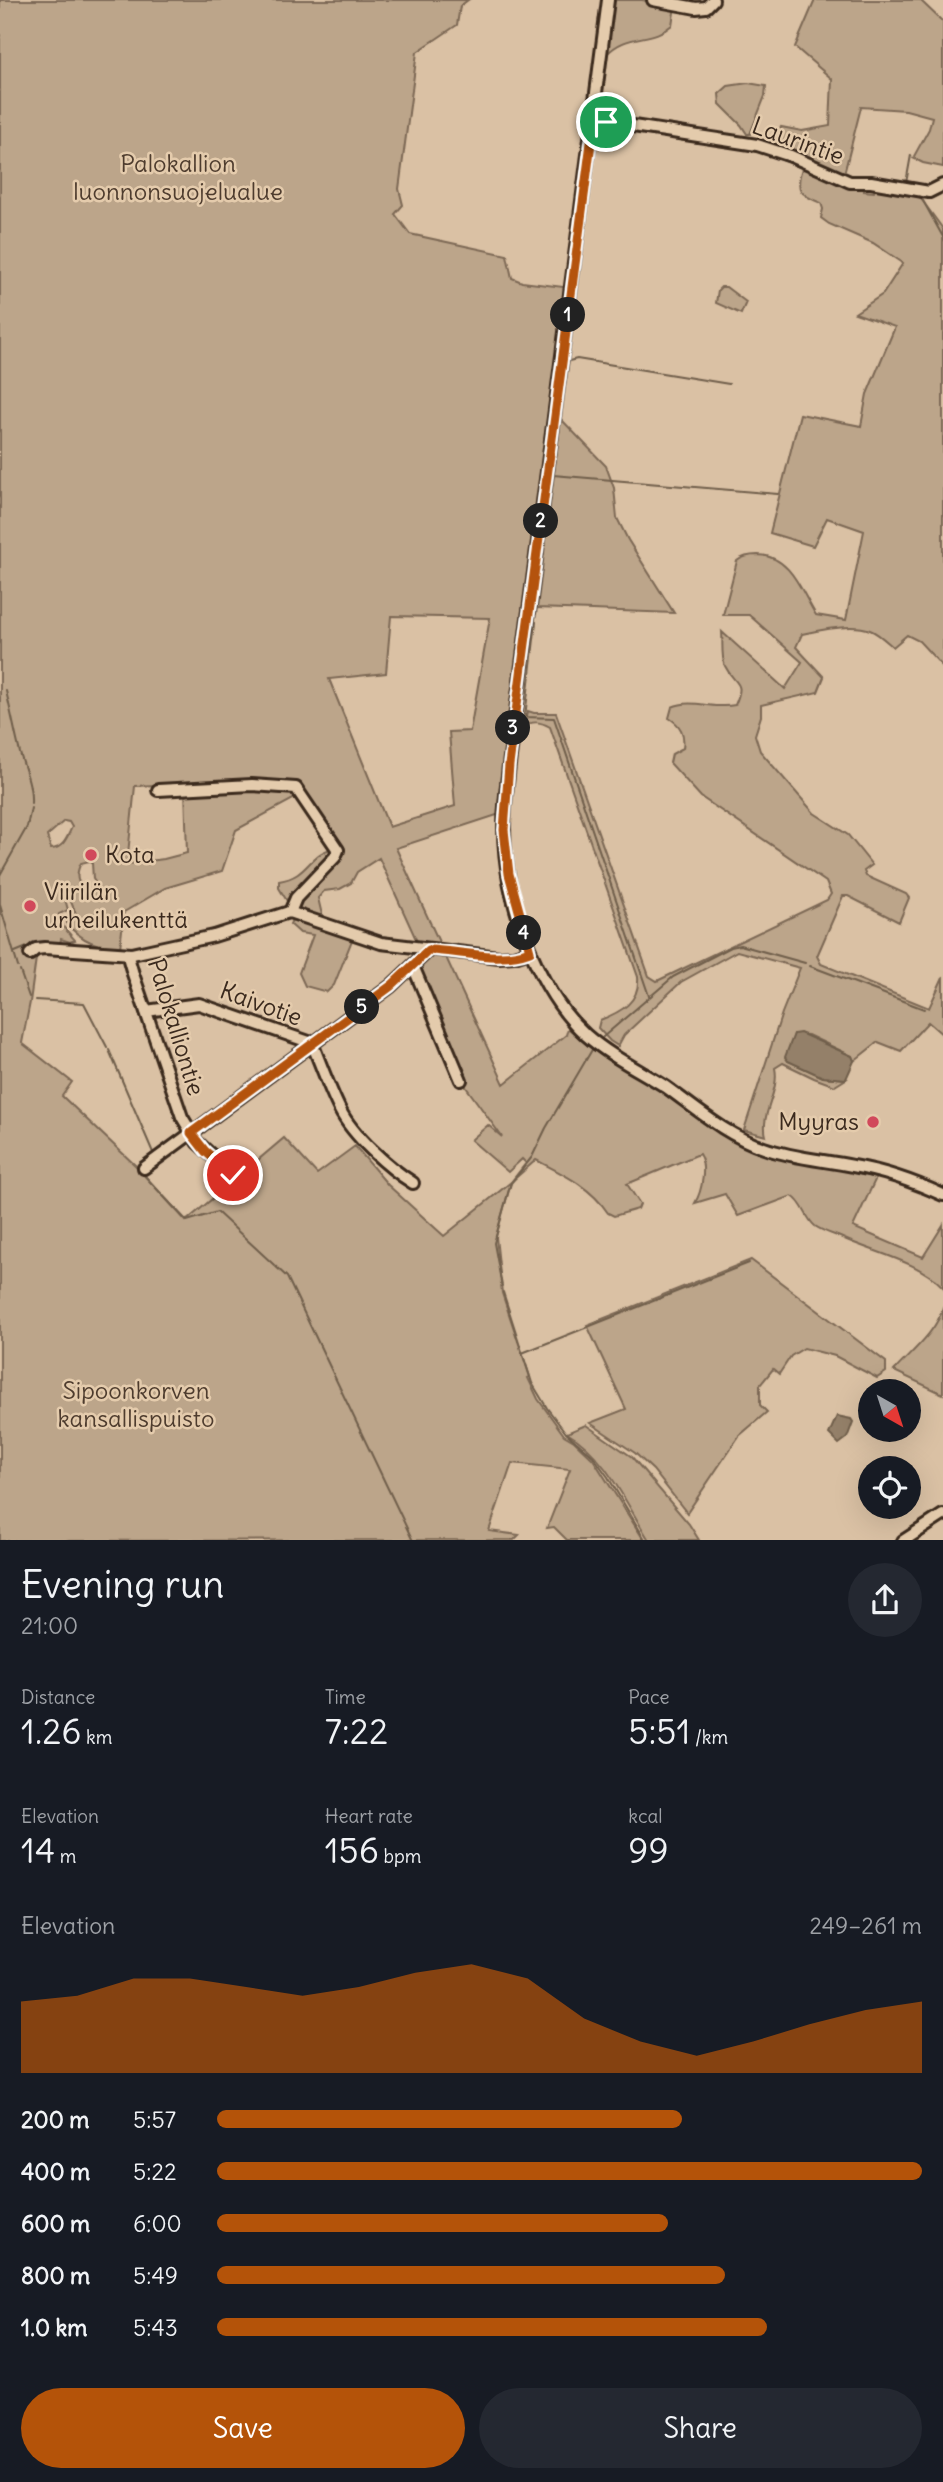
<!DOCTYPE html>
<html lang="en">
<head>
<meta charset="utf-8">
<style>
  :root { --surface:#171b24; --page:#242831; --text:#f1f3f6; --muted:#9ea1a6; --accent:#b45309 }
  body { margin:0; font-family:Delius,sans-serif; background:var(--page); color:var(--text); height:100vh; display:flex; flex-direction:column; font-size:26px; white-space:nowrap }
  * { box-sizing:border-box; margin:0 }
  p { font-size:23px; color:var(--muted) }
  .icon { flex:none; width:38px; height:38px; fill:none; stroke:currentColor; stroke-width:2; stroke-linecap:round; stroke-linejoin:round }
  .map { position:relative; height:1540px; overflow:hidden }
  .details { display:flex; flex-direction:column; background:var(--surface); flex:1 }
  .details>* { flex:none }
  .needle { width:46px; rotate:141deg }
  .tools { position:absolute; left:858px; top:1379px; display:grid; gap:14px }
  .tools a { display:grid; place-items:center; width:63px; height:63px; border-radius:50%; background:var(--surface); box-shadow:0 7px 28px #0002; font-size:35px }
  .pin { position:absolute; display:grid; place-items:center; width:60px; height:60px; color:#fff; margin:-30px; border:4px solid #fff; border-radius:50%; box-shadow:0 2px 7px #0007 }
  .km { position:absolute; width:35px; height:35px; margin:-18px; border-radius:50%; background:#222; color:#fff; font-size:19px; line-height:35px; text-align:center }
  .round { display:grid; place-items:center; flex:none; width:74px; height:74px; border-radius:37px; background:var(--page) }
  .overview { display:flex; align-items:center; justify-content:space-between; height:119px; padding:0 21px }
  h1 { font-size:38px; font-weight:600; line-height:52px }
  .stats { display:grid; grid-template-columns:repeat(3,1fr); gap:10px; height:119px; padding:7px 21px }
  .stats div { display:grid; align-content:center }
  .stats b { font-size:35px; font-weight:600 }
  .stats small { font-size:19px; font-weight:400 }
  .stats p { font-size:19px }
  .chart { height:196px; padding:14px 21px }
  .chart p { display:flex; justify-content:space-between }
  .chart svg { width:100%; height:126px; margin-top:7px; fill:var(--accent); opacity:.7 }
  .primary-button { display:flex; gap:14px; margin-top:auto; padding:14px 21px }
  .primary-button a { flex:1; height:80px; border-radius:42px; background:var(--accent); color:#fff; font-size:28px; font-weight:600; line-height:80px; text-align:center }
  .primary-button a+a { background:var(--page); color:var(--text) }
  ul { padding:0 21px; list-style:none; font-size:23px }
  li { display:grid; grid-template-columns:112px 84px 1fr; align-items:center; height:52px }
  li i { height:18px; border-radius:9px; background:var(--accent) }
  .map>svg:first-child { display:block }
</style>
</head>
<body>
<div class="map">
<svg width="943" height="1541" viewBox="0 0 943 1541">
  <rect width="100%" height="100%" fill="#dac1a4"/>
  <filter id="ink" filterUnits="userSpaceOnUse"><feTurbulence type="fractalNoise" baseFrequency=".0143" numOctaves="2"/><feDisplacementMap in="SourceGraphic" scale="14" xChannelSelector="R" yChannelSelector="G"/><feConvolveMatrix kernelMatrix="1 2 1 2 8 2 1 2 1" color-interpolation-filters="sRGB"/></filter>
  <g filter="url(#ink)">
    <g fill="#bca58a" stroke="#7c6854" stroke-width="2" fill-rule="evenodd">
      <path d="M 0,0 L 468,0 L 460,6 L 457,25 L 417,52 L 399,189 L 403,205 L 395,214 L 410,234 L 507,255 L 512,278 L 522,282 L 564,287 L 500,814 L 396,848 L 504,1084 L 566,1035 L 568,1028 C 594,1052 624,1067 654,1086 C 685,1106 713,1131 746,1147 L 876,1178 L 853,1227 L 923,1257 L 943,1225 L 943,1287 C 916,1260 874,1253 840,1237 C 832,1234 822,1231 815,1226 C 805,1218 804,1203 792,1196 L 738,1216 L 725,1194 L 695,1203 C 702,1191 707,1166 699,1154 L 627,1184 L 640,1204 L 638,1209 L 614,1216 L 608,1213 C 591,1187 563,1174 536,1160 L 511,1182 L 496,1237 L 502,1293 L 530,1377 L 528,1378 L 538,1399 L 564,1435 L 574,1441 L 593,1459 L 644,1540 L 567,1540 L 554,1527 L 547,1528 L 570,1469 L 512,1463 L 489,1531 L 519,1535 L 514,1540 L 0,1541 ZM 391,616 L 490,618 L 470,731 L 449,732 L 455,806 L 389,827 L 329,679 L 386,673 ZM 243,781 L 185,789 L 187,853 L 164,859 L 127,864 L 135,786 ZM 306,792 L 341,847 C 307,850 312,876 279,881 L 279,888 L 295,914 L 290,924 L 300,933 L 313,935 L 299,973 L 305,986 L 327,992 L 334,985 L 354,935 L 319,923 L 322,915 L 318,898 L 324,891 L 340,889 L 351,883 L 357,872 L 379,858 L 420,948 L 413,966 L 461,1080 L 502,1137 L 488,1125 L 471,1140 L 508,1172 L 522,1159 L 526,1163 L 511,1182 L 444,1236 L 388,1185 L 355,1146 L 317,1174 L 284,1138 L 186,1221 L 135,1165 L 62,1096 L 72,1082 L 22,1043 L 30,1002 L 37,951 L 60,944 L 61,939 L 70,942 L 75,940 L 60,923 L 59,914 L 68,910 L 64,895 L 67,892 L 76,914 L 68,916 L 67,924 C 81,940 99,948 120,948 L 124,912 L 165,888 L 222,871 L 236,830 ZM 64,821 L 69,822 L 72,827 C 67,837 64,848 51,849 L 47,836 ZM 89,861 L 92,863 L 93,879 L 97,885 L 94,886 L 92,894 C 79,886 73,879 81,863 Z"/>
      <path d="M 612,0 L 642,0 L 675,6 L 672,25 C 652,43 627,32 606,55 Z"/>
      <path d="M 815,0 L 920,0 L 943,22 L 943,167 L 923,163 L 913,158 L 929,129 L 932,117 L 906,110 L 861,107 L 844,174 L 865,182 L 864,191 L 874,192 L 877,183 L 913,188 L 943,229 L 943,667 L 919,641 L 907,635 L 893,647 C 886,641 878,633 870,630 C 854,623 819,630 802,634 L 796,647 L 824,677 L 818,692 L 761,705 L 761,716 L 755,735 L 760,751 L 814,813 L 848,835 L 872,865 L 864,871 L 866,876 L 906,894 L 909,898 L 899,922 L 848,896 L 843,896 L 817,956 L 821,964 L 929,1008 L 943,977 L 943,1035 L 928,1022 L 901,1051 L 878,1042 L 854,1061 L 852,1056 L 808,1035 L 794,1034 L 788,1061 L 823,1077 L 846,1079 L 835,1086 L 814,1078 L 783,1063 L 775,1068 C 780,1092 760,1113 766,1136 L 744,1130 L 782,1013 L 800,968 L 737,951 L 681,982 L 624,1035 L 618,1046 L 610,1041 L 598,1028 L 600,1020 C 621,1012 640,1002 638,977 L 550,727 C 541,722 533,720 525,726 L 528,711 L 534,713 L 556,713 L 649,976 L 657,981 L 827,900 L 831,894 L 826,882 L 701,797 L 670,763 L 672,754 L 683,748 C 685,734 681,725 669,718 L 672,707 C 693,698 713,710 735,705 C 746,680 735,686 725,666 C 721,657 723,642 722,632 L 785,689 L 802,662 L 749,615 L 723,615 L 737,561 C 743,556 750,555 758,555 C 791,556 801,591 816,615 L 846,620 L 864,531 L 827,518 L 813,546 L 770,533 L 800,414 L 861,426 L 867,394 L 895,327 L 855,313 L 883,294 L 903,263 L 873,243 L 829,224 L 821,218 L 823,209 L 821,203 C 800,195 795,190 802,168 L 760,151 L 665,138 L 665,134 L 755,148 L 842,183 L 773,145 L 781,127 L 802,131 L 830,126 L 832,79 L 795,47 Z"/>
      <polygon points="748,83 766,86 765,96 750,134 747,134 741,125 720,104 719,94 728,86"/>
      <polygon points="721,287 726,287 746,302 741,314 716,303 718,290"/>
      <polygon points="561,419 606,466 614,488 617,518 628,540 674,613 537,608"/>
      <polygon points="751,1260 886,1362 886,1372 877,1378 835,1356 804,1348 791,1356 779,1374 773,1369 760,1385 760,1405 767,1412 739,1436 687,1513 653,1470 635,1453 590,1423 626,1409 587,1325"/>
      <path d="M 943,1307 L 943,1394 L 894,1371 C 910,1353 937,1332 943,1307 Z"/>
      <path d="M 586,1425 L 632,1457 L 689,1524 L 699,1540 L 649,1540 C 626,1504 606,1455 567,1433 Z"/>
    </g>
    <g fill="#948069" stroke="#705e4b" stroke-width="2">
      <polygon points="800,1033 852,1056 854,1061 846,1079 823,1077 788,1061 785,1057 794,1034"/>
      <polygon points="837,1416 851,1419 853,1422 847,1438 839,1444 829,1434"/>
    </g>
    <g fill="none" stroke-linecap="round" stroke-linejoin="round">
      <g stroke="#705e4b" stroke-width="2">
        <polyline points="906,183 911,155"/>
        <polyline points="921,197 943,237"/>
        <polyline points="561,410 569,361 577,359 729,384"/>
        <polyline points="553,475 778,494"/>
        <polyline points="536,614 560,416"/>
        <polyline points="536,622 525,717 554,718 649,996"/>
        <path d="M 6,691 C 11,712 15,733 20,753 C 25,771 32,784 31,803"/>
        <polyline points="0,875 27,827 31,808"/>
        <polyline points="0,905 18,967"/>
        <polyline points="15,952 32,945"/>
        <polyline points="810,966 924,1009"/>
        <polyline points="20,971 29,997"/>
        <polyline points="35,1000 84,1003 107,1047"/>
        <polyline points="603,1037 673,977 731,947 740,945 805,963"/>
        <polyline points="109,1050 154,1155"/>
        <polyline points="141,1172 187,1221 217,1212 287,1277 413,1541"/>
        <polyline points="502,1286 494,1243 511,1183 532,1157 546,1128 593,1048"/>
        <polyline points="503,1292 532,1383 547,1408 566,1433 593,1456 608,1477 646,1541"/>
        <polyline points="522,1353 749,1263"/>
      </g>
      <g stroke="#3b2a1e" stroke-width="16">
        <g id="minor">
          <path d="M 608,0 L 509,765 C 507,786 504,807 504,828 C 504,896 535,989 586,1035 C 610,1056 639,1070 666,1087 C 698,1110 726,1135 764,1148 C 792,1158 823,1160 853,1166 C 883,1171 915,1182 943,1195"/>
          <polyline points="653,0 696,8 706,7 713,0"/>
          <polyline points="594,120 757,145 791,156 850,182 871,182 929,192 943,185"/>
          <polyline points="158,790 252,785 296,788 338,850 335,857 296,898 290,912"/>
          <polyline points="30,954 36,949 45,948 132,954"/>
          <polyline points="413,966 461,1080"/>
          <polyline points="146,1011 199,1004 312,1043"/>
          <path d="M 312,1043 C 321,1065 329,1088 340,1110 C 353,1136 389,1168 413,1183"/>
          <polyline points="144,1168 391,986 429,950"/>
          <polyline points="233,1175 197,1142 182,1117 133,974 129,960 132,954 214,936 289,912 381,943 499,957 514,956 530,951"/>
          <polyline points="903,1541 943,1515"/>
        </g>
      </g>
      <use href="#minor" stroke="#e4cbac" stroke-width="10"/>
    </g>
  </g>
  <g fill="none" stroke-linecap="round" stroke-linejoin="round" filter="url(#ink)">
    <g stroke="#fff" stroke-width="14">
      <path id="route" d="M 233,1175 L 205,1151 L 191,1133 L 391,986 L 429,950 C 462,951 498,963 530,951 L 509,874 L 504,830 L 509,765 L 594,120 L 606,122"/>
    </g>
    <use href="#route" stroke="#b45309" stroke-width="9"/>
  </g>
  <g fill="#d1495b" stroke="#e4cbac" stroke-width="2.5">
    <circle cx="91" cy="855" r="7"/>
    <circle cx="30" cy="906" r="7"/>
    <circle cx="873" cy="1122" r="7"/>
  </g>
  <g text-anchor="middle" stroke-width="5" stroke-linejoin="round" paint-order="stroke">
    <g font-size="24" fill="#3b2a1e" stroke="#e4cbac">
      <text transform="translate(798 141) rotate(20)" y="8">Laurintie</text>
      <text transform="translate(261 1004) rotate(20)" y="8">Kaivotie</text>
      <text transform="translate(176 1027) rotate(73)" y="8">Palokalliontie</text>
    </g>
    <g font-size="24" fill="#4e3c2e" stroke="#e4cbac">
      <text x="178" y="172">Palokallion<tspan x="178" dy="28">luonnonsuojelualue</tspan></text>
      <text x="136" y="1399">Sipoonkorven<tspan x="136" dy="28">kansallispuisto</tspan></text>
    </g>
    <g font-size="24" fill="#3b2a1e" stroke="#e4cbac" text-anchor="start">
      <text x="105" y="863">Kota</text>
      <text x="44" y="900">Viirilän<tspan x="44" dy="28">urheilukenttä</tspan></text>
      <text x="859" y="1130" text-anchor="end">Myyras</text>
    </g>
  </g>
</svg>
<div class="tools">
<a><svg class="needle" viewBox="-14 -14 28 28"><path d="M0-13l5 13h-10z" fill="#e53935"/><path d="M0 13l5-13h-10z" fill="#9ea1a6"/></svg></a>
<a><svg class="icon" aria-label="locate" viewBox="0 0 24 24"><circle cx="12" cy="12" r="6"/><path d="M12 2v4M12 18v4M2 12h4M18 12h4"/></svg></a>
</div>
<div class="pin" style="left:606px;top:122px;background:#1e9e55"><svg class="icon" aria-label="arrive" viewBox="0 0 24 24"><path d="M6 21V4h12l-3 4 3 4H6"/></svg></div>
<div class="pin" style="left:233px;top:1175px;background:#d93025"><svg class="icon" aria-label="check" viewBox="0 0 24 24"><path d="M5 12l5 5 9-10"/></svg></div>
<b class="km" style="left:568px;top:315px">1</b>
<b class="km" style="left:541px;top:521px">2</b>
<b class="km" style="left:513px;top:728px">3</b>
<b class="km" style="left:524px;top:933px">4</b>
<b class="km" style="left:362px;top:1007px">5</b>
</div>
<section class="details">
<div class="overview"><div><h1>Evening run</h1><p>21:00</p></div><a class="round"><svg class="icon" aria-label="share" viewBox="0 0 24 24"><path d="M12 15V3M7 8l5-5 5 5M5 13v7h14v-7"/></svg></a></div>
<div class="stats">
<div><p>Distance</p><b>1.26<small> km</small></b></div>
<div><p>Time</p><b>7:22</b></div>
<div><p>Pace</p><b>5:51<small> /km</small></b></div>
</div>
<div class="stats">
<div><p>Elevation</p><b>14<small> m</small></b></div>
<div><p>Heart rate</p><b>156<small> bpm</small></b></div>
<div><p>kcal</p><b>99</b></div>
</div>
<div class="chart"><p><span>Elevation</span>249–261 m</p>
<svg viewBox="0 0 160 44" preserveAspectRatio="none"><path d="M0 44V19L10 17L20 11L30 11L40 14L50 17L60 14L70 9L80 6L90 11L100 25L110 33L120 38L130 33L140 27L150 22L160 19V44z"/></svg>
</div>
<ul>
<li><b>200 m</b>5:57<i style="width:66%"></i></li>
<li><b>400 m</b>5:22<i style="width:100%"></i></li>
<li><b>600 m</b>6:00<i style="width:64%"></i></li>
<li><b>800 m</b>5:49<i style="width:72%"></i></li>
<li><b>1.0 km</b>5:43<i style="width:78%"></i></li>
</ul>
<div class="primary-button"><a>Save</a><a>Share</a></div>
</section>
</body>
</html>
